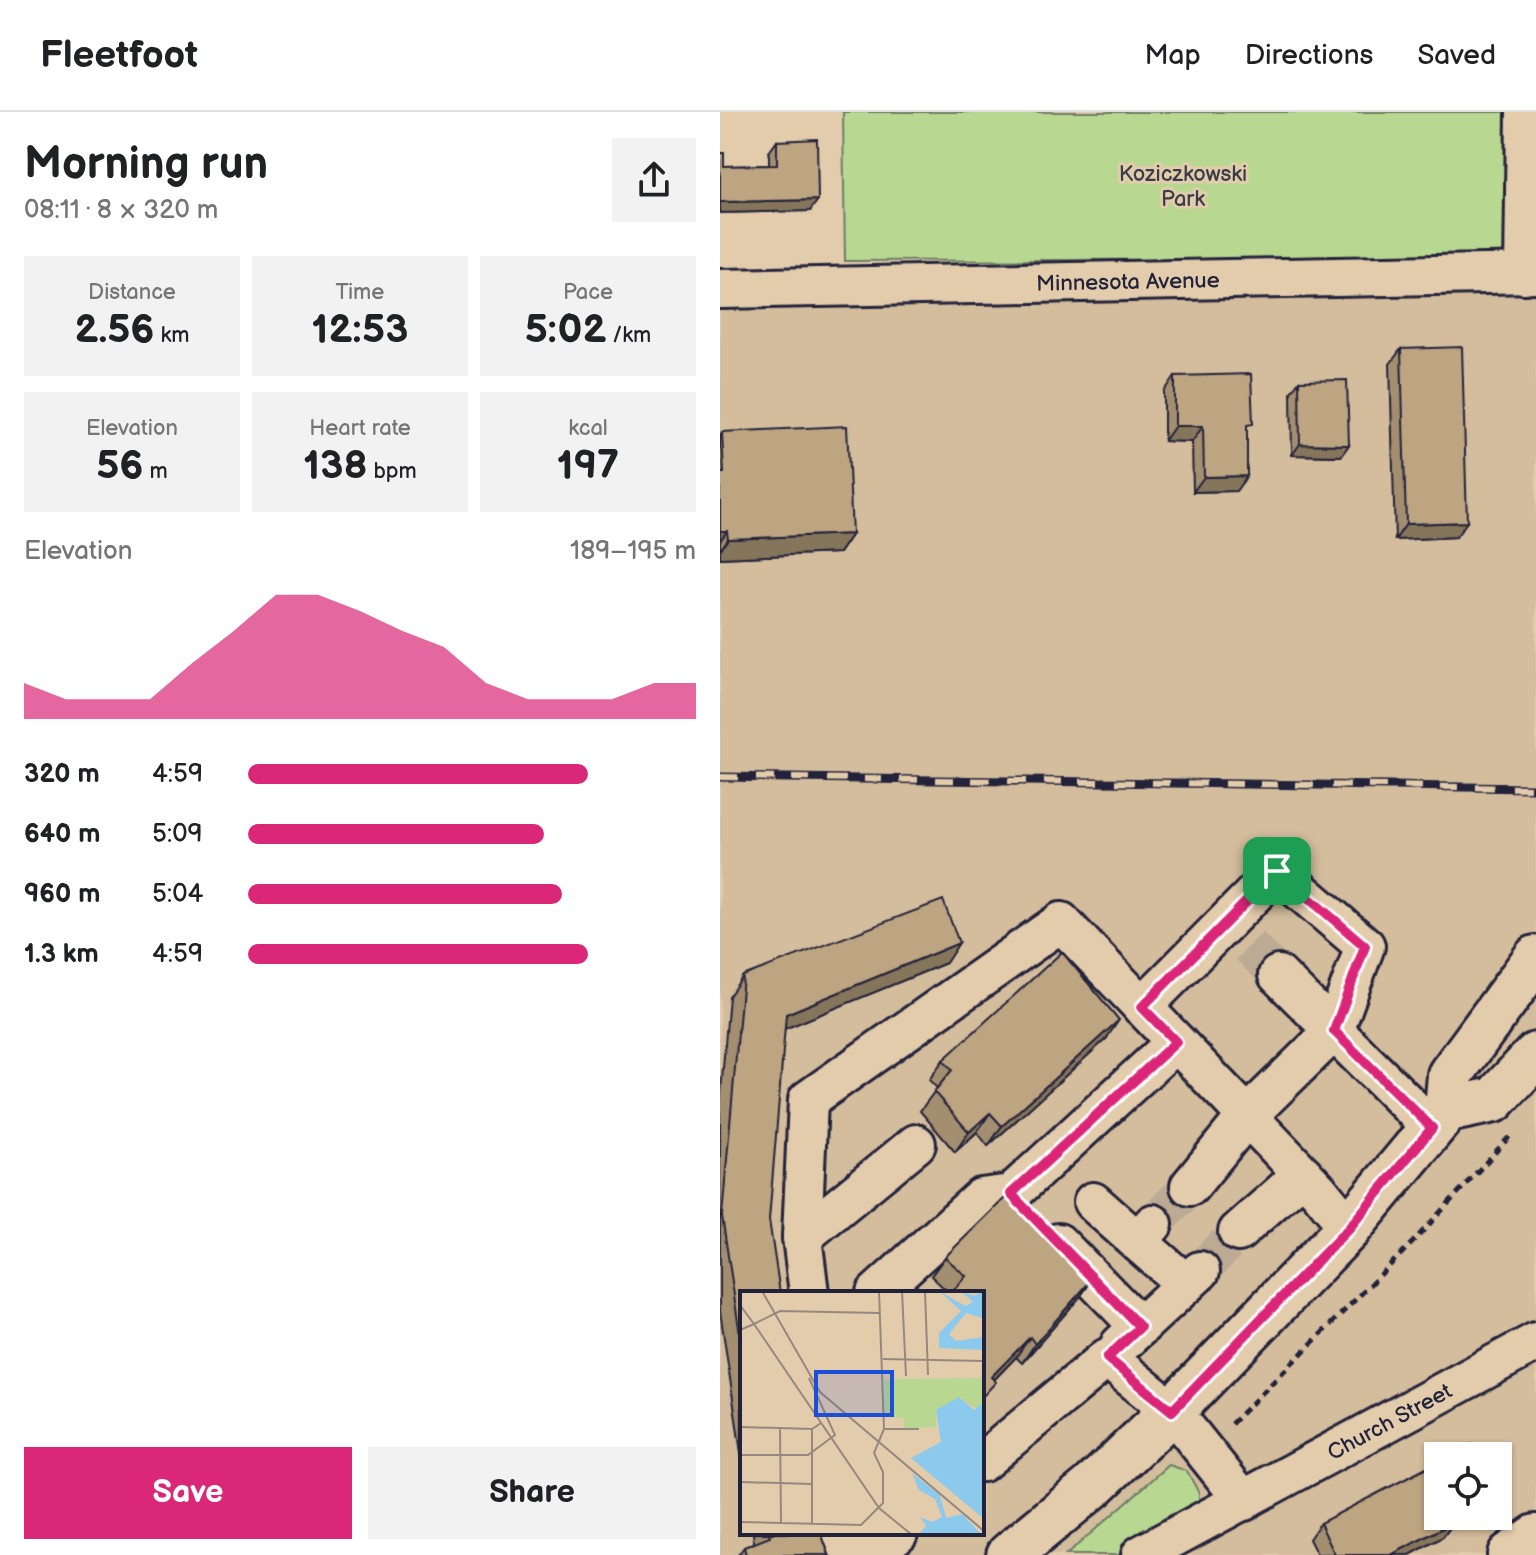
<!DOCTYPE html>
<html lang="en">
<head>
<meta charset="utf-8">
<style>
  :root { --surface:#fff; --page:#f2f2f2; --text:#202124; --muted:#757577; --line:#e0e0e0; --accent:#db2777 }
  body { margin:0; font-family:"Balsamiq Sans",sans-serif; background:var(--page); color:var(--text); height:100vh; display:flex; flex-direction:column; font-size:30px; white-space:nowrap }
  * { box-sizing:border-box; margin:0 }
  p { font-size:26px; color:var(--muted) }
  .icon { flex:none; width:44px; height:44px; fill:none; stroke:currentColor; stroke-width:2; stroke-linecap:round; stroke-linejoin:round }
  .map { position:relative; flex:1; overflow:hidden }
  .side { display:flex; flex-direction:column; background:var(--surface); width:720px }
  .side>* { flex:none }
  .tools { position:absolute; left:704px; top:1330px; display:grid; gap:16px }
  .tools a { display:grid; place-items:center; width:88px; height:88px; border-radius:0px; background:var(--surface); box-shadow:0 2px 6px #0004; font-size:40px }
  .pin { position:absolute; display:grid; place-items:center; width:68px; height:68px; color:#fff; margin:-34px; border-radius:16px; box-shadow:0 4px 12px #0006 }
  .round { display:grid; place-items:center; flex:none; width:84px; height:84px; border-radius:0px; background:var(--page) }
  .head { display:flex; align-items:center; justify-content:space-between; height:136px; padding:0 24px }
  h1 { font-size:44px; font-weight:600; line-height:60px }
  .figures { display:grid; grid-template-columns:repeat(3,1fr); gap:12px; height:136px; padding:8px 24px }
  .figures div { display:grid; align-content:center; border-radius:0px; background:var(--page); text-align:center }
  .figures b { font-size:40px; font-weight:600 }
  .figures small { font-size:22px; font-weight:400 }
  .figures p { font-size:22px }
  .chart { height:224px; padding:16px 24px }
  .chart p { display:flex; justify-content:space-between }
  .chart svg { width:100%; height:144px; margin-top:8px; fill:var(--accent); opacity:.7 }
  .action { display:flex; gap:16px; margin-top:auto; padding:16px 24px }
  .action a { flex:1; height:92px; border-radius:0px; background:var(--accent); color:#fff; font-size:32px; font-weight:600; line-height:92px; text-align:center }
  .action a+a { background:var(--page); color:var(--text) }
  ul { padding:0 24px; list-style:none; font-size:26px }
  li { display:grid; grid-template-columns:128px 96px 1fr; align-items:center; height:60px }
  li i { height:20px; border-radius:10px; background:var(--accent) }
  header { display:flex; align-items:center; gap:48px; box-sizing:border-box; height:112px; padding:0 40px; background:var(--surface); border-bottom:2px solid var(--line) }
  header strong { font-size:38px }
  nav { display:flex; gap:44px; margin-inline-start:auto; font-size:28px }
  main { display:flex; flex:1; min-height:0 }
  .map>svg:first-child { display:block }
</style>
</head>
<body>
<header>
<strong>Fleetfoot</strong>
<nav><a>Map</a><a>Directions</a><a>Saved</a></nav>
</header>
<main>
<section class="side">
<div class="head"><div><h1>Morning run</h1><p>08:11 · 8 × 320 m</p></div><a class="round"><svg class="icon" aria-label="share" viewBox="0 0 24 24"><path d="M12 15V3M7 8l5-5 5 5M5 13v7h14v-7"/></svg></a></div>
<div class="figures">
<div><p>Distance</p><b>2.56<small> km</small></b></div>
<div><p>Time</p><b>12:53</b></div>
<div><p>Pace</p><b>5:02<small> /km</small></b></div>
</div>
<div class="figures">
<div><p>Elevation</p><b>56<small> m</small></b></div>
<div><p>Heart rate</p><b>138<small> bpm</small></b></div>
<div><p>kcal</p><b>197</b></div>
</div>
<div class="chart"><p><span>Elevation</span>189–195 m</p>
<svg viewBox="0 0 160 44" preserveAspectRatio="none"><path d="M0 44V33L10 38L20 38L30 38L40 27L50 17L60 6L70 6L80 11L90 17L100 22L110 33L120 38L130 38L140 38L150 33L160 33V44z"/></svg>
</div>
<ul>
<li><b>320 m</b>4:59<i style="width:76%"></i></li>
<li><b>640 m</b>5:09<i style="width:66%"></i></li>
<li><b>960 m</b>5:04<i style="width:70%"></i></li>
<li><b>1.3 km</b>4:59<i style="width:76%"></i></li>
</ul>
<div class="action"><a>Save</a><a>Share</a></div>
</section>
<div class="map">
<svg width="816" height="1443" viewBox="0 0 816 1443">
  <rect width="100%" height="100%" fill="#e3ccac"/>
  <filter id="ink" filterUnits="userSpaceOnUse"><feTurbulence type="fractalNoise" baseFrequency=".0125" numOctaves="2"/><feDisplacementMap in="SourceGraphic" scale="16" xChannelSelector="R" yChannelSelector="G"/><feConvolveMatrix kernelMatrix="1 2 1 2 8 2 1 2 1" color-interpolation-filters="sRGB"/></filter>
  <g filter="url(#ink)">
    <path fill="#d4bd9d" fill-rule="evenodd" d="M 816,161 L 816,1425 L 790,1443 L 0,1443 L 0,177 ZM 22,1181 L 262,1181 L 262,1421 L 22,1421 ZM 718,1344 L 778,1344 L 778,1404 L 718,1404 Z"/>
    <g fill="#b8d891" stroke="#6d7d66" stroke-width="2">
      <polygon points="123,0 816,0 816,142 768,146 125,149"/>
      <polygon points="449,1353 467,1359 479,1381 479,1396 473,1404 399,1443 346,1443"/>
    </g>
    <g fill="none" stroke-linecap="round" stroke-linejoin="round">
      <g stroke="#bcaa95" stroke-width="38" stroke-dasharray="38 19" stroke-linecap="butt">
        <polyline points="529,834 558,863"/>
        <polyline points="433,1112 470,1074"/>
        <polyline points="480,1159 518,1120"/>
      </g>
      <g stroke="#22223b" stroke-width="44">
        <g id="minor">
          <polyline points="804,162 806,0"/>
          <path id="s1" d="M 0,177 L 816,161"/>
          <polyline points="422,895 557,759 645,834 614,919 558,863"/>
          <polyline points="470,1074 527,1004 614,919 712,1016"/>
          <polyline points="373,1090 418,1130"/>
          <polyline points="433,1112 418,1130 466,1172"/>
          <polyline points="518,1120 583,1062"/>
          <polyline points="82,1125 196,1032"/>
          <polyline points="338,1131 420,1215"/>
          <polyline points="89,1181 82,1125 88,988 341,810 599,1079 629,1116"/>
          <polyline points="156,1181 261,1086 291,1082 456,930"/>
          <polyline points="400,1233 480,1159"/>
          <polyline points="262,1350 387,1246 452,1299 524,1389"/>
          <polyline points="122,1421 131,1443"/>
          <polyline points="151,1443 178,1421"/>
          <path id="s2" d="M 421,1443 L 816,1230"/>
        </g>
      </g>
      <g stroke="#22223b" stroke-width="50">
        <g id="major">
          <polyline points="727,998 774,988 816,943"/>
          <polyline points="289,1443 373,1374 452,1299 629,1116 727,998 730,963 816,846"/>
          <polyline points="790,1443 816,1425"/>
        </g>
      </g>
      <polyline stroke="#22223b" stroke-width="5" stroke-dasharray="8 6" stroke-linecap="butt" points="511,1312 693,1130 791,1023"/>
      <use href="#minor" stroke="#e3ccac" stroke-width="38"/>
      <use href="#major" stroke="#e3ccac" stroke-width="44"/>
      <g stroke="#22223b" stroke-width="9">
        <polyline id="rail" points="0,665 816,676"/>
      </g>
      <use href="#rail" stroke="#e3ccac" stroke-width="6" stroke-dasharray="18" stroke-linecap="butt"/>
    </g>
    <g fill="#a38e6f" stroke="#22223b" stroke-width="2">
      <polygon points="57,29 90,99 0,101 0,41 4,54 49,53 49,40"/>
      <polygon points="681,237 736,425 675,428 670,252"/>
      <polygon points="455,264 527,321 516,379 473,380 472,330 444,329 444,280"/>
      <polygon points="579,269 621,344 572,343 571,280"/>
      <polygon points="2,320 132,422 119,441 0,446 0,323"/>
      <polygon points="226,851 64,917 22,1181 22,1348 0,1199 0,992 9,884 23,864"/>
      <polygon points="386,927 268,1034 257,1020 235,1040 200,999 217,976 209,968 223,948"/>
      <polygon points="225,1145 374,1165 360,1185 302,1251 296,1245 274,1268 262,1181 229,1181 211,1164"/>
      <polygon points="718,1404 734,1410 723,1425 690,1443 597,1443 589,1427 600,1411"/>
      <polygon points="33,1421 101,1421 109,1443 18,1443 24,1435 34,1431"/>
    </g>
    <g fill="#85745a" stroke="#22223b" stroke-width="2">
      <polygon points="98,88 90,99 0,101 0,90"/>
      <polygon points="455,314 483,314 472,330 444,329"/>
      <polygon points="580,332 629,333 621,344 572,343"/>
      <polygon points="527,364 516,379 473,380 484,365"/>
      <polygon points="747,410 736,425 675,428 686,412"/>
      <polygon points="0,419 7,419 0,429"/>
      <polygon points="132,422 119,441 0,446 0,438 8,427"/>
      <polygon points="239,831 226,851 52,922 66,902"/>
      <polygon points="399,908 386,927 268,1034 282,1014"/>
      <polygon points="270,1001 257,1020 235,1040 249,1020"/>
      <polygon points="374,1165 360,1185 302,1251 315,1232"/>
      <polygon points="310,1225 296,1245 262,1280 271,1265"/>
      <polygon points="734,1410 723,1425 690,1443 671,1443"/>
    </g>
    <g fill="#bea581" stroke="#22223b" stroke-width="2">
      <polygon points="97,27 98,88 0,90 0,41 4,41 4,54 57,53 57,29"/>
      <polygon points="742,235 747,410 686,412 681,237"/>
      <polygon points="531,262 533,312 527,313 527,364 484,365 483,314 455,314 455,264"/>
      <polygon points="627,268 629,333 580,332 579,269"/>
      <polygon points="127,314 132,422 8,427 7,419 0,419 0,361 4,361 2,320"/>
      <polygon points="223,788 239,831 66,902 49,1108 60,1181 22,1181 22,1236 2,1104 23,864"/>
      <polygon points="342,840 399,908 282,1014 270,1001 249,1020 214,980 232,958 223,948"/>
      <polygon points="297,1086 374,1165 315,1232 310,1225 271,1265 276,1270 262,1285 262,1181 231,1181 246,1164 225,1145 284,1087"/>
      <polygon points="752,1332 758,1344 729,1344"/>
      <polygon points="718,1350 718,1404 732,1404 734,1410 671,1443 615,1443 600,1411"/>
      <polygon points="49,1421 101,1421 109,1443 26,1443 24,1435 50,1425"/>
    </g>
  </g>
  <g fill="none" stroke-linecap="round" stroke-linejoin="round" filter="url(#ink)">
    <g stroke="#fff" stroke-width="16">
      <polygon id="route" points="557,759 645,834 614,919 712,1016 629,1116 452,1299 387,1246 420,1215 291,1082 456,930 422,895"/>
    </g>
    <use href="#route" stroke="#db2777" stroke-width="10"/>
  </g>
  <g text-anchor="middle" stroke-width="6" stroke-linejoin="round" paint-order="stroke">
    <g font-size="22" fill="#383d48" stroke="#e3ccac">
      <text x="463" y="69">Koziczkowski<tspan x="463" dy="25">Park</tspan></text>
    </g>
    <g font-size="22" fill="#22223b" stroke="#e3ccac">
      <text dy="8" stroke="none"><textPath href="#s1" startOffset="408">Minnesota Avenue</textPath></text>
      <text dy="8" stroke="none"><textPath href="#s2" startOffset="282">Church Street</textPath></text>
    </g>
  </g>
  <g transform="translate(20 1179)">
    <rect width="244" height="244" fill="#e3ccac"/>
    <path d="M 242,70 L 244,111 L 237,118 L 220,107 L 196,119 L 196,136 L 164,138 L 164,127 L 145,126 L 144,88 L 241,87 Z" fill="#b8d891"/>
    <path d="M 199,0 L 225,15 L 233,11 L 221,0 L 234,5 L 243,0 L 242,27 L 226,22 L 209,43 L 216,50 L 244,46 L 243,59 L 199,57 L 199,42 L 221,20 ZM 219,106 L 234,119 L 244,111 L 244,228 L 171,167 L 201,151 L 196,119 ZM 172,182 L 200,204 L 206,227 L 222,223 L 242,244 L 179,243 L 186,235 L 180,226 L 192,231 L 202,226 L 195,208 L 179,199 Z" fill="#8bcaec"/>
    <path fill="none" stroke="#96887f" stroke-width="2" d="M 22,0 L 80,101 L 244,240M 162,0 L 166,85M 185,0 L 188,84M 0,14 L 14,33 L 40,20 L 140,22M 0,39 L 14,33 L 139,217 L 172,244M 143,68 L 244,70M 0,136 L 72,138 L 81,132M 40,137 L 41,232M 72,138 L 72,233M 144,138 L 179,138M 0,164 L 68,164 L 95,144 L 69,87M 0,191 L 72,193M 0,231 L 121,234 L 143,212 L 143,181 L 134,162 L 144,138 L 139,0"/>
    <path fill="#1d4ed8" fill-opacity="0.15" stroke="#1d4ed8" stroke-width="4" d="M 76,81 L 152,81 L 152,124 L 76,124 Z"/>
    <rect width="244" height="244" fill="none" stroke="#22223b" stroke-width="4"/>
  </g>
</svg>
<div class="tools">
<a><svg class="icon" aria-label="locate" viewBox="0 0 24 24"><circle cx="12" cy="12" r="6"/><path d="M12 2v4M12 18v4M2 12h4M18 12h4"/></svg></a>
</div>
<div class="pin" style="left:557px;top:759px;background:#1e9e55"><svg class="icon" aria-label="arrive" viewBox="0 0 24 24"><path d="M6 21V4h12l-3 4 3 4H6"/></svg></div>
</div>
</main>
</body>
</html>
